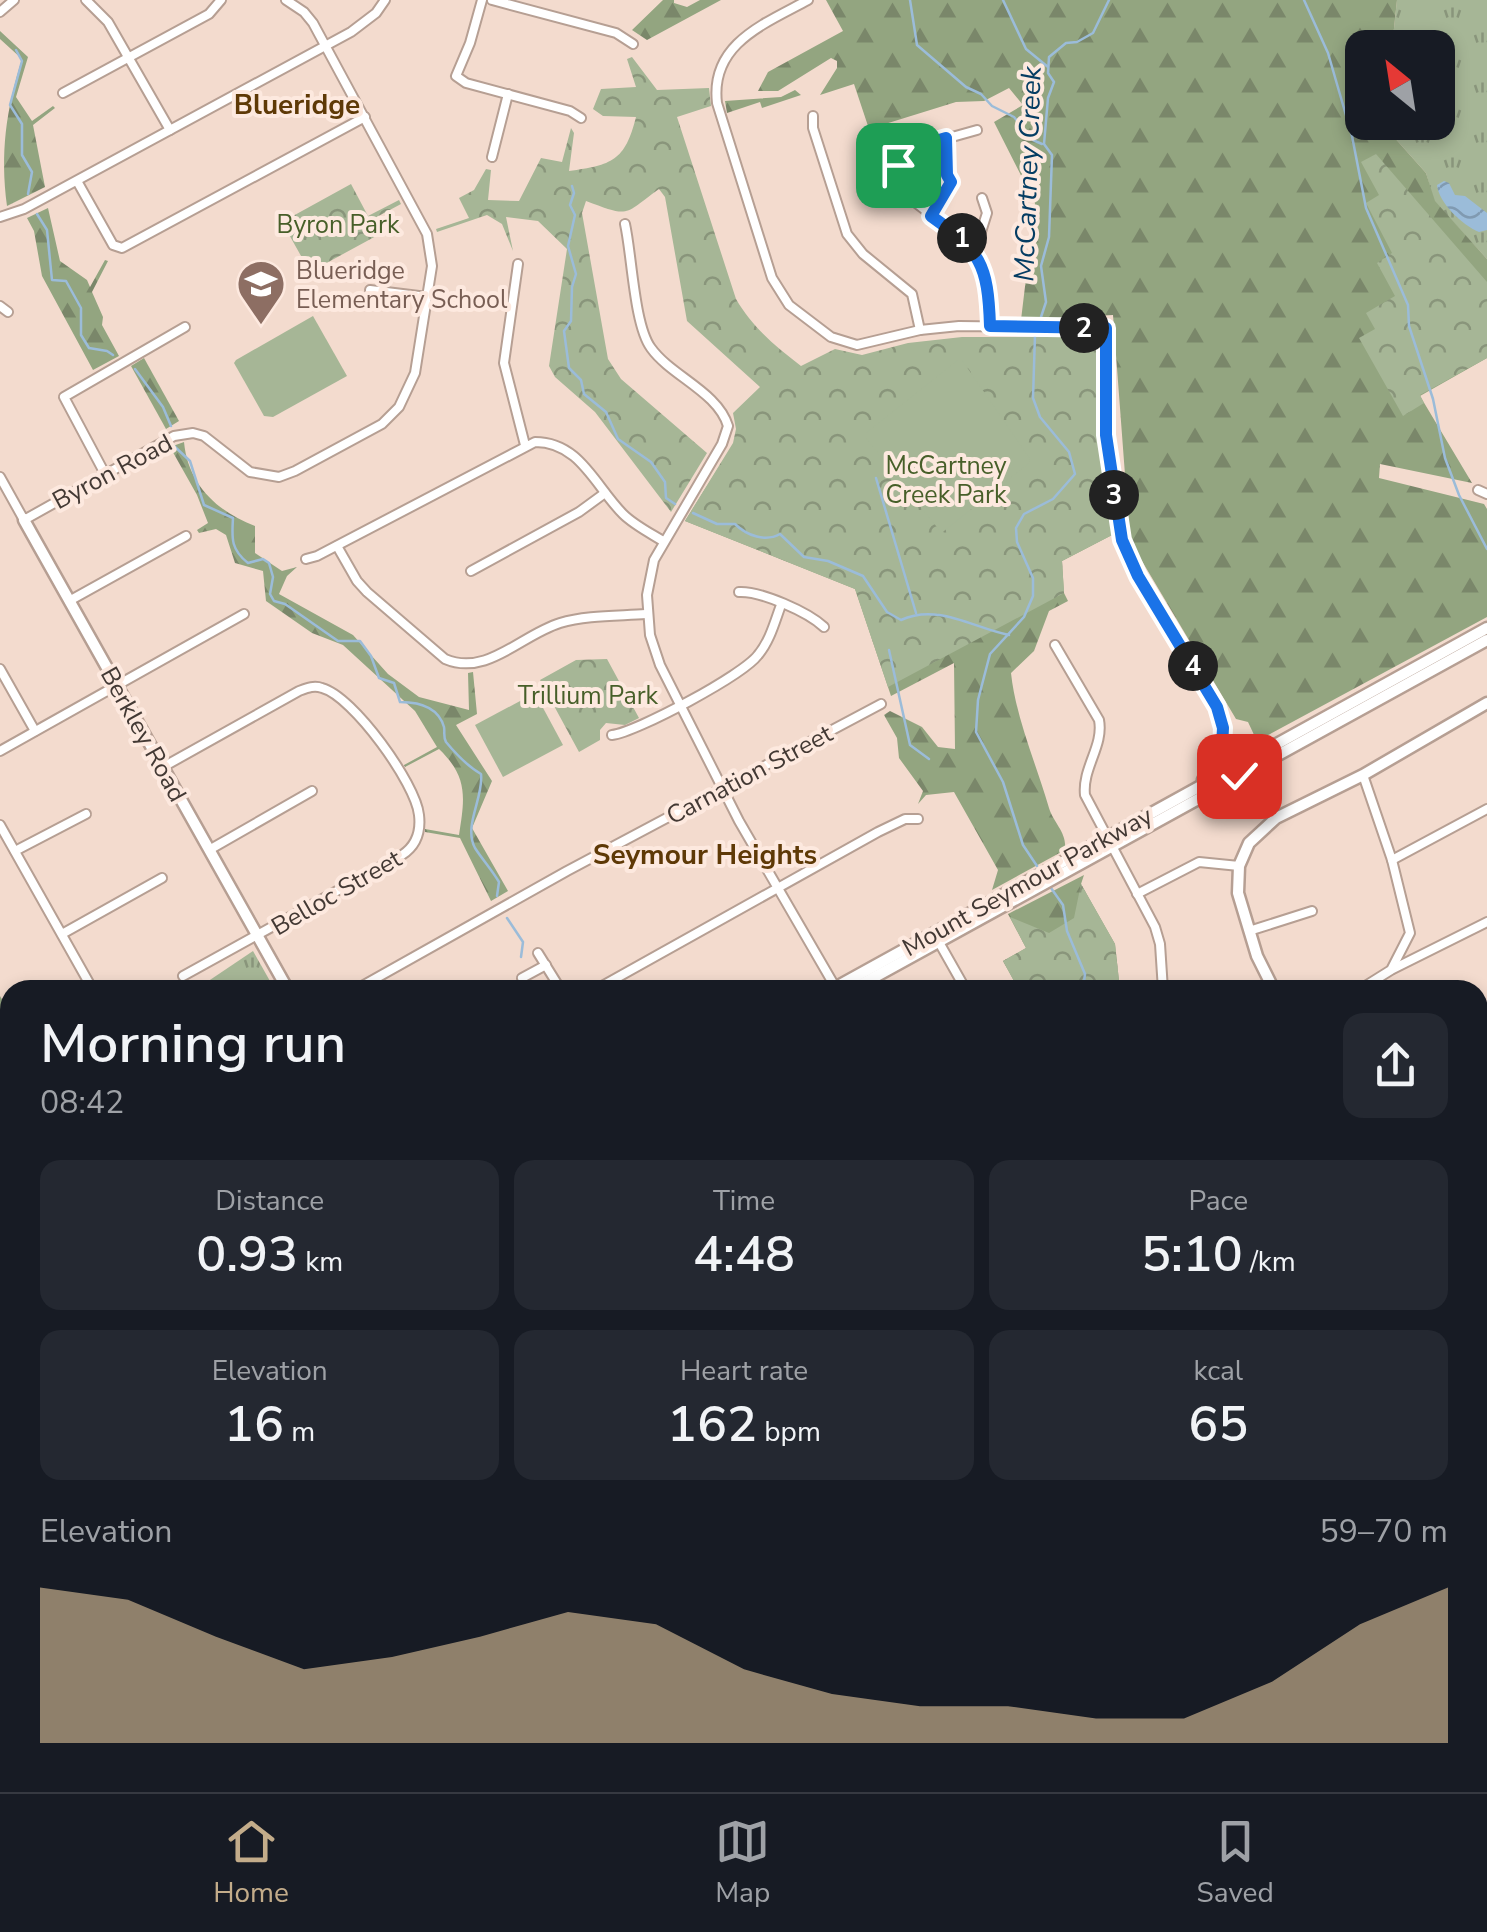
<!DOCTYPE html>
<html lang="en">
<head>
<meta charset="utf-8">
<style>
  :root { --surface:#171b24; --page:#242831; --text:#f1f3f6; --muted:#9ea1a6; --line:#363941; --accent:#c3ac8a }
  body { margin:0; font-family:"Nunito Sans",sans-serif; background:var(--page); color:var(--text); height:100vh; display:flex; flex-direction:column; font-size:38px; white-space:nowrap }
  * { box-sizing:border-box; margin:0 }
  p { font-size:32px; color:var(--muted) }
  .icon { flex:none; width:55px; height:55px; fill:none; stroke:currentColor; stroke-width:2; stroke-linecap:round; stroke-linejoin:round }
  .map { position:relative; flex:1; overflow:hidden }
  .sheet { position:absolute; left:0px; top:980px; width:1488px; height:812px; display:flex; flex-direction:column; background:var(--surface); border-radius:30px 30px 0 0; box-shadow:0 5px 15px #0003 }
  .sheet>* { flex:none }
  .needle { width:65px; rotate:330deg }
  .controls { position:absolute; left:1345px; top:30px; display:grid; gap:20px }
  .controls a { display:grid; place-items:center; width:110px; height:110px; border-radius:20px; background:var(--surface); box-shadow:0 5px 15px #0003; font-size:50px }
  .pin { position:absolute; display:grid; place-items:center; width:85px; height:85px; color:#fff; margin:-42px; border-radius:20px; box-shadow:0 5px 15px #0006 }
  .km { position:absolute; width:50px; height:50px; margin:-25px; border-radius:50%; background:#222; color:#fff; font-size:28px; line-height:50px; text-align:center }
  .round { display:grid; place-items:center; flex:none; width:105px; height:105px; border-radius:20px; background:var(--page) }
  .headline { display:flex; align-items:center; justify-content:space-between; height:170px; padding:0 40px }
  h1 { font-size:55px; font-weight:600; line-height:75px }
  .metrics { display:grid; grid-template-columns:repeat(3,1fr); gap:15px; height:170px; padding:10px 40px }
  .metrics div { display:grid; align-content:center; border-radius:20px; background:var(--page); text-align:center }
  .metrics b { font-size:50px; font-weight:600 }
  .metrics small { font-size:28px; font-weight:400 }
  .metrics p { font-size:28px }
  .chart { height:280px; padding:20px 40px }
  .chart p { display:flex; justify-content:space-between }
  .chart svg { width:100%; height:180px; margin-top:10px; fill:var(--accent); opacity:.7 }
  .tab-bar { display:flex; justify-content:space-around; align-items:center; height:140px; border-top:2px solid var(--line); background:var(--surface); font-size:28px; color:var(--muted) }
  .tab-bar a { display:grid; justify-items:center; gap:5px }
  .tab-bar .on { color:var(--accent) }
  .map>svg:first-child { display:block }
</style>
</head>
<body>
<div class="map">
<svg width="1487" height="1792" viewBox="0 0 1487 1792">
  <defs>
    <pattern id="grass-tufts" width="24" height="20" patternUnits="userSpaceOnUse" patternTransform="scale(2.5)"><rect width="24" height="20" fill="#a6b696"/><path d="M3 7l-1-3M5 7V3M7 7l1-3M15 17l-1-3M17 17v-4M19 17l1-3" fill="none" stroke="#89957b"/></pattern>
    <pattern id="forest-firs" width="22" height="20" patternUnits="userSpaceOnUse" patternTransform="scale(2.5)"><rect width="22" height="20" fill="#93a580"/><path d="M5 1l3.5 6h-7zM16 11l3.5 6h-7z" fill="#7a876a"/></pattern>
    <pattern id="park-crowns" width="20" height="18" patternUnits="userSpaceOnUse" patternTransform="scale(2.5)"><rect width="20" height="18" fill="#a6b696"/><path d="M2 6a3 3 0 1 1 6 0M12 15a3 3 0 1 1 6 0" fill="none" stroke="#89957b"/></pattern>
    <pattern id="water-waves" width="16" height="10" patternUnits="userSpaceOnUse" patternTransform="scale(2.5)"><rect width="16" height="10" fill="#9bbcd9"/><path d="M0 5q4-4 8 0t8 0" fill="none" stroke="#809ab1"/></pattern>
  </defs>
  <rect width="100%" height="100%" fill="#f3dbce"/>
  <g fill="url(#grass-tufts)">
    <polygon points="1397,0 1487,0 1487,259 1434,201 1426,173 1393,136 1390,123 1438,122 1438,48 1392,47"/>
    <polygon points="253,951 275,990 195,990"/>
  </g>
  <g fill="url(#forest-firs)">
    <polygon points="663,0 674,0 674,3 687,7 700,0 721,0 647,40 632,30"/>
    <polygon points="826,0 1397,0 1392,47 1362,48 1362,122 1390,123 1393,136 1426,173 1435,201 1487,259 1487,358 1420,396 1472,483 1380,464 1379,478 1484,504 1487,509 1487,617 1257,741 1248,722 1236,719 1130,541 1113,315 1021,320 1035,203 994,122 1023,105 1009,88 984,101 956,102 869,129 854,84 820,95 837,68 837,61 831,58 778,91 758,91 768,72 843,31"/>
    <path d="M 0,31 L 28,57 L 16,97 L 32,121 L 53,106 L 55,108 L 33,125 L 45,187 L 7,206 C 0,153 6,110 22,59 L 0,39 Z"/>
    <polygon points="795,90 801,95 762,108 760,102 727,113 725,101 781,97"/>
    <polygon points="48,208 60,261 87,280 90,287 105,260 108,261 92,292 103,317 102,325 119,356 93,370 42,276 34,231 27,218"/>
    <path d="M 1097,337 L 1100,341 L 1101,429 L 1114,534 L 1062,561 L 1064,593 L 1068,601 L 1049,611 L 1034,651 L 1011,673 C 1016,719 1036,763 1049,808 C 1054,824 1067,832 1065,850 L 992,890 L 998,870 L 954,792 L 926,795 L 918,804 L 923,791 L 899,758 L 897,738 L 884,715 L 890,711 L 922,727 L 938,747 L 955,749 L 954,663 L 891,696 L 855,589 L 685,521 L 722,462 Z"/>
    <polygon points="144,358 179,421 166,429 131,366"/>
    <path d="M 184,442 C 188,485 218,512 255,526 L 255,553 L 282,571 L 297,567 L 287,576 L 279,594 L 353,635 L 388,674 L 419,697 L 469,710 L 468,673 L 473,672 L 477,714 L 456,725 L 492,781 L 472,828 L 508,891 L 491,901 L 460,838 L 425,832 L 425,829 L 459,835 C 465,797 468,777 439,749 L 405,767 L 404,765 L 437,747 L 415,711 L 343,645 L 312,633 L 266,601 L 263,571 L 235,563 L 226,535 L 216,529 L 199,533 L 197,530 L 208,523 L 197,495 L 170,447 Z"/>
    <polygon points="1084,875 1081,884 1115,944 1120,990 1019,990 1003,961 1026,948 1008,914"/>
    <polygon points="0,996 10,1013 10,1228 0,1213"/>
    <polygon points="537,1782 775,1783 759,1792 534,1792"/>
    <polygon points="786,1783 1059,1783 1045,1792 793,1792"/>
  </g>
  <g fill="url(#park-crowns)">
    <path d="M 632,57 L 657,90 L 709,88 L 711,106 L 677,117 L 736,299 C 753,328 775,346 801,366 L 835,349 L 862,355 L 908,343 L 962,337 L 1097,337 L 1100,341 L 1101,429 L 1114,534 L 1062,561 L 1064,593 L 888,687 L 855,589 L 685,521 L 733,443 L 736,429 L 733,413 L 760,387 L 687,321 L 665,197 L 659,189 C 623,215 631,218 586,201 L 582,213 L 608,359 L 621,379 L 707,453 L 671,512 L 595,412 L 555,377 L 549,366 L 567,249 L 538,221 L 506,217 L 513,251 L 502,224 L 487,215 L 437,232 L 436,229 L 469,218 L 459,198 L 474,190 L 486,169 L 491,170 L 488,200 L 519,201 L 541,158 L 562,162 L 571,128 L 574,133 L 569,171 C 612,165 625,161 636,117 L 603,116 L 593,109 L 601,89 L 636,87 L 627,59 Z"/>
    <polygon points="1376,154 1487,282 1487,358 1420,395 1424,403 1403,416 1359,338 1375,329 1366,313 1395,296 1377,263 1392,253 1366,203 1379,195 1361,162"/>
    <polygon points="351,184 368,216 399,200 401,204 371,220 378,235 310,272 282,222"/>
    <polygon points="607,659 639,718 625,725 606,723 600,730 600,740 579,752 540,680 576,660"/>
    <polygon points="1081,884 1115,944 1120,990 1019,990 1003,961 1026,948 1010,917 1049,933 1074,918"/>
    <polygon points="127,1783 127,1782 430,1783 411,1792 127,1792"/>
    <polygon points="1091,1783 1091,1782 1248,1783 1241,1792 1078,1792"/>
  </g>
  <g fill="#a6b696">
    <polygon points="313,316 347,376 273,417 264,416 234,363 236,360"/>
    <polygon points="958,360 962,360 1030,459 1029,463 944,531 940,531 866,438 866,433"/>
    <polygon points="535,693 563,745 503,777 475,725"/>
  </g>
  <g fill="url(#water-waves)">
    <path d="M 1444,181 L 1449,183 L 1455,195 L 1465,196 L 1487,213 L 1487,230 L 1479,232 C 1462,225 1439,203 1437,185 Z"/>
    <polygon points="0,1327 10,1336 10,1407 0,1392"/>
    <polygon points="1487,1578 1487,1792 1254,1792 1263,1782 1478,1782 1478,1593"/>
    <polygon points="10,1645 10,1725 0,1736 0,1663"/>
  </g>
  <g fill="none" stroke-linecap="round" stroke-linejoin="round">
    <g stroke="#9bbcd9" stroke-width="2.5">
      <polyline points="910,0 917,45 966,87 981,94 992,106 1014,117 1033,140 1042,144"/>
      <polyline points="1003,0 1026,49 1048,67"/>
      <polyline points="1304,0 1328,53 1352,136 1366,208 1408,305 1409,326 1433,399 1445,458 1459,495 1487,549"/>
      <polyline points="16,50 22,61 10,105 22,124 22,155 32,172 28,194"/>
      <polyline points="572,186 574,193 570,205 575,215 568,246 576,274 572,287 571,321 564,331 569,368 581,380 584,394 606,412 618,439 651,462 665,482 666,498 675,504"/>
      <polyline points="37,214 47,230 52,280 66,281 81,308 81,335 89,348 107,351 113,355"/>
      <polyline points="1041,317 1046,302 1041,266 1049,237 1052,155 1044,144 1048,98 1054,82 1048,73 1049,57 1066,43 1077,42 1093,33 1109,0"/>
      <polyline points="1035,335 1033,398 1040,417 1069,452 1075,474 1053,499 1024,514 1016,528 1017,542 1033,578 1033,596 1024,617 990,654 978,700 976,732 1003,782 1023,845 1037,866"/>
      <polyline points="135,369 163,407 171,426"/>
      <path d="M 173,445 L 190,461 L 204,505 L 233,518 C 232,537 230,549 248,563 L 263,559 L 269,563 L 273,577 L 270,594 L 274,601 L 285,604 L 338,641 L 360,641 L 371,656 L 379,678 L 394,683 L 400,702 C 416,702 438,706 444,727 C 445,732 443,737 446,742 C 456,754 467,766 481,774 C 484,797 463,826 475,848 C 482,859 492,870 499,882 L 497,896"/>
      <polyline points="876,478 916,613"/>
      <path d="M 693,513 L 717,524 L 735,524 C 747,536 766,542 780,534 L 804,557 L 828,561 L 863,576 L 887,612 L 901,620 C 938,603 973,628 1009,635"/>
      <polyline points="889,650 910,745 929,759"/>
      <polyline points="1051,888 1063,905 1067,931 1085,974 1083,990"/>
      <polyline points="507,918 523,942 521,957"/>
    </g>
    <g stroke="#b69f93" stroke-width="12">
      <g id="street">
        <polyline points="86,0 108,22 170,130"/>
        <polyline points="482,0 470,43 456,76 466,83 570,111 581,118"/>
        <polyline points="492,0 616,33 633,44"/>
        <path d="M 808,0 C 764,24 710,44 717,103 L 772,278 L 789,305 L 831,337 L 857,345 L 920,330 L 959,326 L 1105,328 L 1106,435 L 1122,540 L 1138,576 L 1217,707 L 1223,728 L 1222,746 L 1236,772"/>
        <polyline points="0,12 14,0"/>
        <polyline points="63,93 209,14 221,0"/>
        <polyline points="813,116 813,128 847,234 863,254 912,294 920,330"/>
        <polyline points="889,136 898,165"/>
        <polyline points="895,153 977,130"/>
        <polyline points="492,157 508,94"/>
        <polyline points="77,181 113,245 122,248 365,117"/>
        <path d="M 911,199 L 968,243 C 986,267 989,297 990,326"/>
        <polyline points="931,216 951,182 947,175 946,137"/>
        <polyline points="0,217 24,209 351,32 376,13 385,0"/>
        <path d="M 625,224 C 632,255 634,325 651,348 C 671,376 718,392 728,426 L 722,444 L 654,560 L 647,595 L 650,635 L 660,665 L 739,821 L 837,990"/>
        <polyline points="975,251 987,213 982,198"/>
        <polyline points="518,264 504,363 525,445"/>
        <polyline points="370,290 427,297"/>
        <polyline points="0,306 8,312"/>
        <polyline points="105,474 64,397 185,327"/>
        <polyline points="0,477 24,520 174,436 193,433 204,436 250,472 279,477 295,471 382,424 399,407 415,373 432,266 427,234 313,23 304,12 286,0"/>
        <polyline points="1478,490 1487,494"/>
        <path d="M 337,546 L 357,581 L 367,592 L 445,659 C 487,677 521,635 560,623 C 586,615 618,616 646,614"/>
        <path d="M 306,559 L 317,556 L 535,442 C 580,442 595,486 623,514 C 634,525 650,533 663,541"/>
        <polyline points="471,571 579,512 605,493"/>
        <path d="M 739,592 C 761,591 808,612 824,627"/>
        <polyline points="69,601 186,536"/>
        <path d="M 1055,645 L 1099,720 C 1104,746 1082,768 1085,795 L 1155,927 L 1160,944 L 1163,990"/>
        <polyline points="0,669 35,731"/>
        <path d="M 612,735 C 637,732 743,675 758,655 C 770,641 775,621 781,605"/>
        <polyline points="0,751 244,614"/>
        <path d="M 163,767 L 299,691 C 307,688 314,685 322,688 C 353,696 416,784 419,815 C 421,832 416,846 402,855 L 183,976"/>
        <polyline points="0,825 93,990"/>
        <polyline points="209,850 312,791"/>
        <polyline points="15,851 86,814"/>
        <polyline points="1392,860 1487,809"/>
        <polyline points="1137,894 1199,862 1239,866"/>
        <polyline points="1249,931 1312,911"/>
        <polyline points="62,934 162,878"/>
        <polyline points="936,937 966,990"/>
        <polyline points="538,953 561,990"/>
        <polyline points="1393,969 1487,922"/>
        <polyline points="522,978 546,965"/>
        <polyline points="355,990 567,871 881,704"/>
        <polyline points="595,990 878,832 905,819 918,819"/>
        <polyline points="1359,990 1391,970 1410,933 1392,860 1363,775"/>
        <polyline points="1478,1041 1487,1057"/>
        <polyline points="1478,1135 1487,1129"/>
        <polyline points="1478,1256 1487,1237"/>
        <polyline points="1478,1264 1487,1269"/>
        <polyline points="0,1288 10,1303"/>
        <polyline points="1478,1362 1487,1360"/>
        <polyline points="0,1769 10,1777"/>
        <polyline points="17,1782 28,1792"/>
        <polyline points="83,1792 83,1782"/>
        <polyline points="465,1792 470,1782"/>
      </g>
    </g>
    <g stroke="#b69f93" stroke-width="15">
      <g id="secondary">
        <polyline points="24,520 288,990"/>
        <polyline points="1203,780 1222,746"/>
        <polyline points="831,990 1487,628"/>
        <polyline points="851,990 1487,640"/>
        <polyline points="1274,990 1257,956 1238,893 1239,866 1249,843 1276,818 1363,775 1487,703"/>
        <polyline points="1478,1478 1487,1472"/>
        <polyline points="441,1792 444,1782"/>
        <polyline points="453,1792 456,1782"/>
        <polyline points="1063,1792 1075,1782"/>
      </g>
    </g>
    <use href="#street" stroke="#fff" stroke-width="8"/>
    <use href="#secondary" stroke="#fff" stroke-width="10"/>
  </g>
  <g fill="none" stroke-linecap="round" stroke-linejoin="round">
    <g stroke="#fff" stroke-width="20">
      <path id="route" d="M 898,165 L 895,153 L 946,138 L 947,175 L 951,182 L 931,216 C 980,251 988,263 990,326 L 1106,328 L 1106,435 L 1122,540 L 1138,576 L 1217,707 L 1223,728 L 1222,746 L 1239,776"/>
    </g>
    <use href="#route" stroke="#1a73e8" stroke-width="12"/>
  </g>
  <defs>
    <g id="school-pin" transform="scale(2.5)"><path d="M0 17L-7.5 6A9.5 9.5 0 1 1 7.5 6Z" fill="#8d6e63" stroke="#fde9df"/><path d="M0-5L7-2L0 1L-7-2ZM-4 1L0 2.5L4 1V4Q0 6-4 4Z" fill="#fff"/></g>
  </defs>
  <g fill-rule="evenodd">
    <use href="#school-pin" x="261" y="284"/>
  </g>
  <g text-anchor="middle" stroke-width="8" stroke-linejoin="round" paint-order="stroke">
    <g font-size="25" fill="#475f29" stroke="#fde9df">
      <text x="338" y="233">Byron Park</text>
      <text x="946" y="474">McCartney<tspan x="946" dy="29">Creek Park</tspan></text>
      <text x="588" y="704">Trillium Park</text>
    </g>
    <g font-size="25" fill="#785e54" stroke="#fde9df" text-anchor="start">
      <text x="296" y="279">Blueridge<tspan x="296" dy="29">Elementary School</tspan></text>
    </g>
    <g font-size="25" fill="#433934" stroke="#fde9df">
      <text transform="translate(112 471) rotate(-28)" y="9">Byron Road</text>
      <text transform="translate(144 734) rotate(61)" y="9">Berkley Road</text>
      <text transform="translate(749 774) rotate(-28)" y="9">Carnation Street</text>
      <text transform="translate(1027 881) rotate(-29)" y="9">Mount Seymour Parkway</text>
      <text transform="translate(336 892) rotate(-30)" y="9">Belloc Street</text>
    </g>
    <g font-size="28" font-weight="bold" fill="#5e3906" stroke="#fde9df">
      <text x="297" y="114">Blueridge</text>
      <text x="705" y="864">Seymour Heights</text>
    </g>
    <g font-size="28" font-style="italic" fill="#053d63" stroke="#fde9df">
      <text transform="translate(1027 174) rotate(-88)" y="10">McCartney Creek</text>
    </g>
  </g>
</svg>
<div class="controls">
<a><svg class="needle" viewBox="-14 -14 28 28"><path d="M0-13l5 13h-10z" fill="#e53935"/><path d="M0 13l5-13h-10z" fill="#9ea1a6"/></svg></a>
</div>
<div class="pin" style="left:898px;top:165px;background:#1e9e55"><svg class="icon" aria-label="arrive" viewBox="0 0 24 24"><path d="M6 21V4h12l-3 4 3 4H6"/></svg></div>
<div class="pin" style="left:1239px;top:776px;background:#d93025"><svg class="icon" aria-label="check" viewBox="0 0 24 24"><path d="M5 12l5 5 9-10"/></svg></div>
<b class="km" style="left:962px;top:238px">1</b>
<b class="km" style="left:1084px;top:328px">2</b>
<b class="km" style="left:1114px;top:495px">3</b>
<b class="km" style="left:1193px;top:666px">4</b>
<section class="sheet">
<div class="headline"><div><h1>Morning run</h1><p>08:42</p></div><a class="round"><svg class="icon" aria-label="share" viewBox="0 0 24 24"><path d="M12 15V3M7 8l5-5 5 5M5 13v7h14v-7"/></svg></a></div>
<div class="metrics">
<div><p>Distance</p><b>0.93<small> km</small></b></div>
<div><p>Time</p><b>4:48</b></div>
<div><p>Pace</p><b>5:10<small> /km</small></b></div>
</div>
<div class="metrics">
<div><p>Elevation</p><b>16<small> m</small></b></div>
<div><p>Heart rate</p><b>162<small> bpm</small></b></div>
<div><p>kcal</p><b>65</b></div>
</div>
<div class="chart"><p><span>Elevation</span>59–70 m</p>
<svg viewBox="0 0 160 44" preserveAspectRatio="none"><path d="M0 44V6L10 9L20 18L30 26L40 23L50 18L60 12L70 15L80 26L90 32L100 35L110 35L120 38L130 38L140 29L150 15L160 6V44z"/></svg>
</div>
</section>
</div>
<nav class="tab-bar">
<a class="on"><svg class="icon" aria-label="home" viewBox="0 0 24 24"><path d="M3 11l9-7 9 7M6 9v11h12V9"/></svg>Home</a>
<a><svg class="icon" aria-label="map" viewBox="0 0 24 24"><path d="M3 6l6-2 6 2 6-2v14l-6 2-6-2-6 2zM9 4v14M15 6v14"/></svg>Map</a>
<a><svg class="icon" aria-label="saved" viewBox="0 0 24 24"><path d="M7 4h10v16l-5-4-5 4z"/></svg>Saved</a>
</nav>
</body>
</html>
